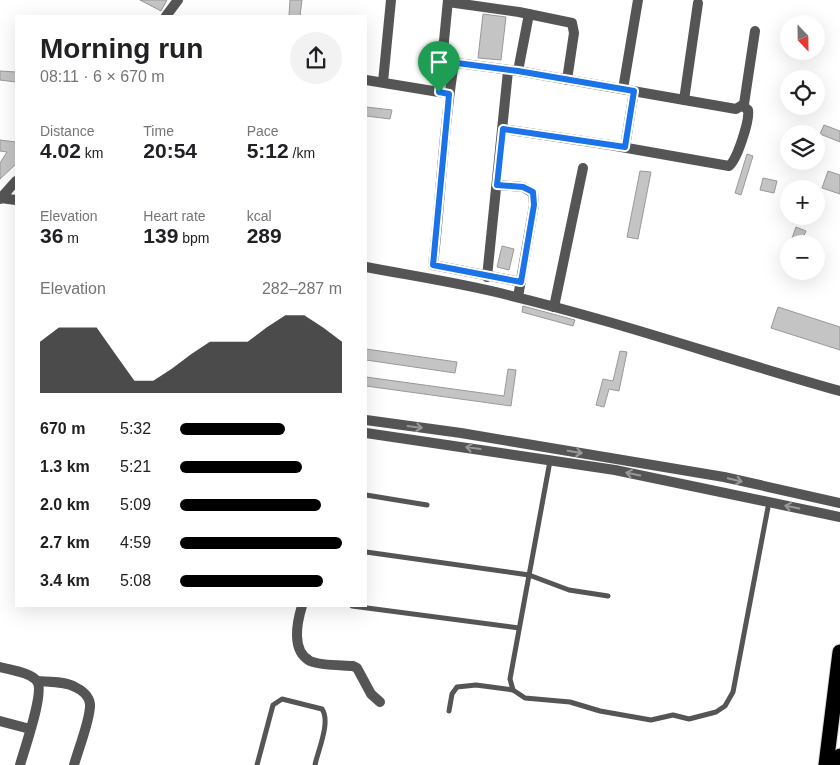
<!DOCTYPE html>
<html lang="en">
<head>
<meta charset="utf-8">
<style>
  :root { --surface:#fff; --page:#f2f2f2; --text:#202124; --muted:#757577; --accent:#000 }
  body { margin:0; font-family:Arial,sans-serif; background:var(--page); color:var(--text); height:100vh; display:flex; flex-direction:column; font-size:19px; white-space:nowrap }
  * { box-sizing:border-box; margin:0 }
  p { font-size:16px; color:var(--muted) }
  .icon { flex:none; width:28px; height:28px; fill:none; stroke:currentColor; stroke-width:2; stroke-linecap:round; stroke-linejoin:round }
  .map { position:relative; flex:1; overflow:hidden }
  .drawer { position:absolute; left:15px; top:15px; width:352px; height:592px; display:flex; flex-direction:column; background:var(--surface); border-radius:0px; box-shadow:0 5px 20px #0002 }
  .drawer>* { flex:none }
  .needle { width:32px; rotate:158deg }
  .fabs { position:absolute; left:780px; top:15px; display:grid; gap:10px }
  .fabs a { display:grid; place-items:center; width:45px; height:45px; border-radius:50%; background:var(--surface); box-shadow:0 5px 20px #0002; font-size:25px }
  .pin { position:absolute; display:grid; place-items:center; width:42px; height:42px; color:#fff; margin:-51px -21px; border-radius:50% 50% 50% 0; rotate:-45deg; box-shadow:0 0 5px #0007 }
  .pin .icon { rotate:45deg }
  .round { display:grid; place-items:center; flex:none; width:52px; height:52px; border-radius:26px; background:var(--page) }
  .headline { display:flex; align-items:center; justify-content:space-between; height:85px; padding:0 25px }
  h1 { font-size:28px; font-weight:800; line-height:38px }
  .stats { display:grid; grid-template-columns:repeat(3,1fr); gap:8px; height:85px; padding:5px 25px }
  .stats div { display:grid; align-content:center }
  .stats b { font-size:21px; font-weight:800 }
  .stats small { font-size:14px; font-weight:400 }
  .stats p { font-size:14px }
  .chart { height:140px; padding:10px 25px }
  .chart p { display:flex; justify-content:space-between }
  .chart svg { width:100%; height:90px; margin-top:5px; fill:var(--accent); opacity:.7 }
  ul { padding:0 25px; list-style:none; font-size:16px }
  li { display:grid; grid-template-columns:80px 60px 1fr; align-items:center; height:38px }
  li i { height:12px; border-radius:6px; background:var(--accent) }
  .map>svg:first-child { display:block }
</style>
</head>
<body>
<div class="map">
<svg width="840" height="765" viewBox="0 0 840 765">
  <rect width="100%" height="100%" fill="#fff"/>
  <g fill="#c4c4c4" stroke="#999">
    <polygon points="140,0 167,0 161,11"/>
    <polygon points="290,0 302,0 300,16 289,16"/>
    <polygon points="483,14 506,17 501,60 478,58"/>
    <polygon points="0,71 16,72 16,82 0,80"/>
    <polygon points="366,107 392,110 390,119 366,116"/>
    <polygon points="824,125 840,131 840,142 820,134"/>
    <polygon points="0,140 16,142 16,164 0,179 0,163 7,152 0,151"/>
    <polygon points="747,154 753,156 741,195 735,193"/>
    <polygon points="640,171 651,172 638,239 627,237"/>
    <polygon points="828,171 840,175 840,194 822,188"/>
    <polygon points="763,178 777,181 774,193 760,190"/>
    <polygon points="796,227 806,231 800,244 791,241"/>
    <polygon points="502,246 514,249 509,270 497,267"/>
    <polygon points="523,306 575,320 573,326 522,312"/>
    <polygon points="778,307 840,327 840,350 771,328"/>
    <polygon points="366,349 457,362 455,373 366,360"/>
    <polygon points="620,351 627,352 619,391 609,389 604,407 596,405 603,379 613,381"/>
    <polygon points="508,369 516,370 511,406 366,386 366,377 504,396"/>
  </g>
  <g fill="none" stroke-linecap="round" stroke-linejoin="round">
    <g stroke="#dbdbdb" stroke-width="17">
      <g id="highway">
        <polyline points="826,765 840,652"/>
        <polyline points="839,765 840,756"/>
      </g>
    </g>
    <g stroke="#555" stroke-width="5">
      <polyline points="550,461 510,679 513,690 525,698 570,702 600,711 651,720 673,715 689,719 716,712 725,706 733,692 769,502"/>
      <polyline points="366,495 427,505"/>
      <polyline points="366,552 529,575 569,590 608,596"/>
      <polyline points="352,606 519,628"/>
      <polyline points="449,711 452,694 457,687 476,685 513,690"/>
      <path d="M 257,765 L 273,705 L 282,699 L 322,709 C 331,722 318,750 315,765"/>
    </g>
    <g stroke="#555" stroke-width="10">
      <polyline points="448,2 519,12 572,23 574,33 567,80"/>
      <polyline points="166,16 178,0"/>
      <polyline points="442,61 518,71 736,109 744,104 755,31"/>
      <path d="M 454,63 C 443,130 441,198 433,265 L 521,282"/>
      <polyline points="518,71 529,14"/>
      <polyline points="366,80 445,93"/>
      <polyline points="383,82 391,0"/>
      <polyline points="623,89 638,0"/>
      <polyline points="439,92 448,0"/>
      <polyline points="684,100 698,3"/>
      <path d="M 503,129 L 610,145 L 729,166 C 737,160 750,120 748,110 L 743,106"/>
      <polyline points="625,147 634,91"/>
      <polyline points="497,185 523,187 533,193 534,205 518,297"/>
      <polyline points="1,198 16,200"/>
      <polyline points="0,199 16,181"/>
      <path d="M 366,267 C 413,276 461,283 508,295 C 620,322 729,360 840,391"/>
      <polyline points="487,277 508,71"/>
      <polyline points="554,307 583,168"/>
      <polyline points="366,420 461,433 724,477 840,503"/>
      <polyline points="366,433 615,470 840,517"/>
      <path d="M 302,606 C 297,622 291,651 310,661 C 322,666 341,665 353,666 L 357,668 L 371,694 L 380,702"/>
      <path d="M 0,667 C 10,670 30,672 37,681 C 45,692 24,750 20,765"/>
      <path d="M 37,681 C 48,682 65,681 75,687 C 82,690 89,696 90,704 C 91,718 78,750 74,765"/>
      <polyline points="0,721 30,729"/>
    </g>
    <use href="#highway" stroke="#000" stroke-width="15"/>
  </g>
  <defs><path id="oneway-shaft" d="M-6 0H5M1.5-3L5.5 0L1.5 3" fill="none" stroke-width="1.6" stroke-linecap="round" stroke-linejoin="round" transform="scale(1.25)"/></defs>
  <g stroke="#999">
    <use href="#oneway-shaft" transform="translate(415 427) rotate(8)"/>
    <use href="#oneway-shaft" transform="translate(473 448) rotate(-172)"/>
    <use href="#oneway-shaft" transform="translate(575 452) rotate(9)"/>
    <use href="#oneway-shaft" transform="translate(633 474) rotate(-168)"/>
    <use href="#oneway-shaft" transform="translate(735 480) rotate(13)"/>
    <use href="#oneway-shaft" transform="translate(792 507) rotate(-168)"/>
  </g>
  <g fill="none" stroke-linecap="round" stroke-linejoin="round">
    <g stroke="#fff" stroke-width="10">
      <polygon id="route" points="442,61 518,71 634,91 625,147 503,129 497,185 523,187 533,192 534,205 521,282 433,265 448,106 449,94 439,92"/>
    </g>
    <use href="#route" stroke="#1a73e8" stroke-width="6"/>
  </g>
</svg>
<div class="fabs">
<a><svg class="needle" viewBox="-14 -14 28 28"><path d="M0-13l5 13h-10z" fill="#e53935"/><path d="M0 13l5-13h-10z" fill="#757577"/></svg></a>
<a><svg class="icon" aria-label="locate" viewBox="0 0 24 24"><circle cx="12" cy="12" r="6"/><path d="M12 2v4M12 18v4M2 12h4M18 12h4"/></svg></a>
<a><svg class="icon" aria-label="layers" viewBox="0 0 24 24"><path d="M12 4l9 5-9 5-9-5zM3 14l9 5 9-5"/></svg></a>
<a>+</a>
<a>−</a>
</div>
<div class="pin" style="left:439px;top:92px;background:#1e9e55"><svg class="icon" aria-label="arrive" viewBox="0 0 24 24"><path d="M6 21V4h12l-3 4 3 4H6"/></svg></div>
<section class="drawer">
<div class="headline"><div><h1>Morning run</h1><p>08:11 · 6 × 670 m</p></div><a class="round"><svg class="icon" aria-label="share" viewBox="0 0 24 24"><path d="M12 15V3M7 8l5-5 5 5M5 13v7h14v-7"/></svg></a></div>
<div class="stats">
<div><p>Distance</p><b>4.02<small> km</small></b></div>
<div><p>Time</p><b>20:54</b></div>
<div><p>Pace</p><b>5:12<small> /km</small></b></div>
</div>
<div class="stats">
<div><p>Elevation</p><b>36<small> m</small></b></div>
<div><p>Heart rate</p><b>139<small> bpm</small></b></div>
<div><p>kcal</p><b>289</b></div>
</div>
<div class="chart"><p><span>Elevation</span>282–287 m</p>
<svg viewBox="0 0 160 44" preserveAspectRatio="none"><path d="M0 44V19L10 12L20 12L30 12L40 25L50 38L60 38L70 32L80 25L90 19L100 19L110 19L120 12L130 6L140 6L150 12L160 19V44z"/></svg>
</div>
<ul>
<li><b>670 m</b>5:32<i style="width:65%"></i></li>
<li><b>1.3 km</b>5:21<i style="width:75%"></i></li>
<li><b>2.0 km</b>5:09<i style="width:87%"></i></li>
<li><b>2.7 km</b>4:59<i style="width:100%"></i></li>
<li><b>3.4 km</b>5:08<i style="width:88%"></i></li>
</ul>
</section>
</div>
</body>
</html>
